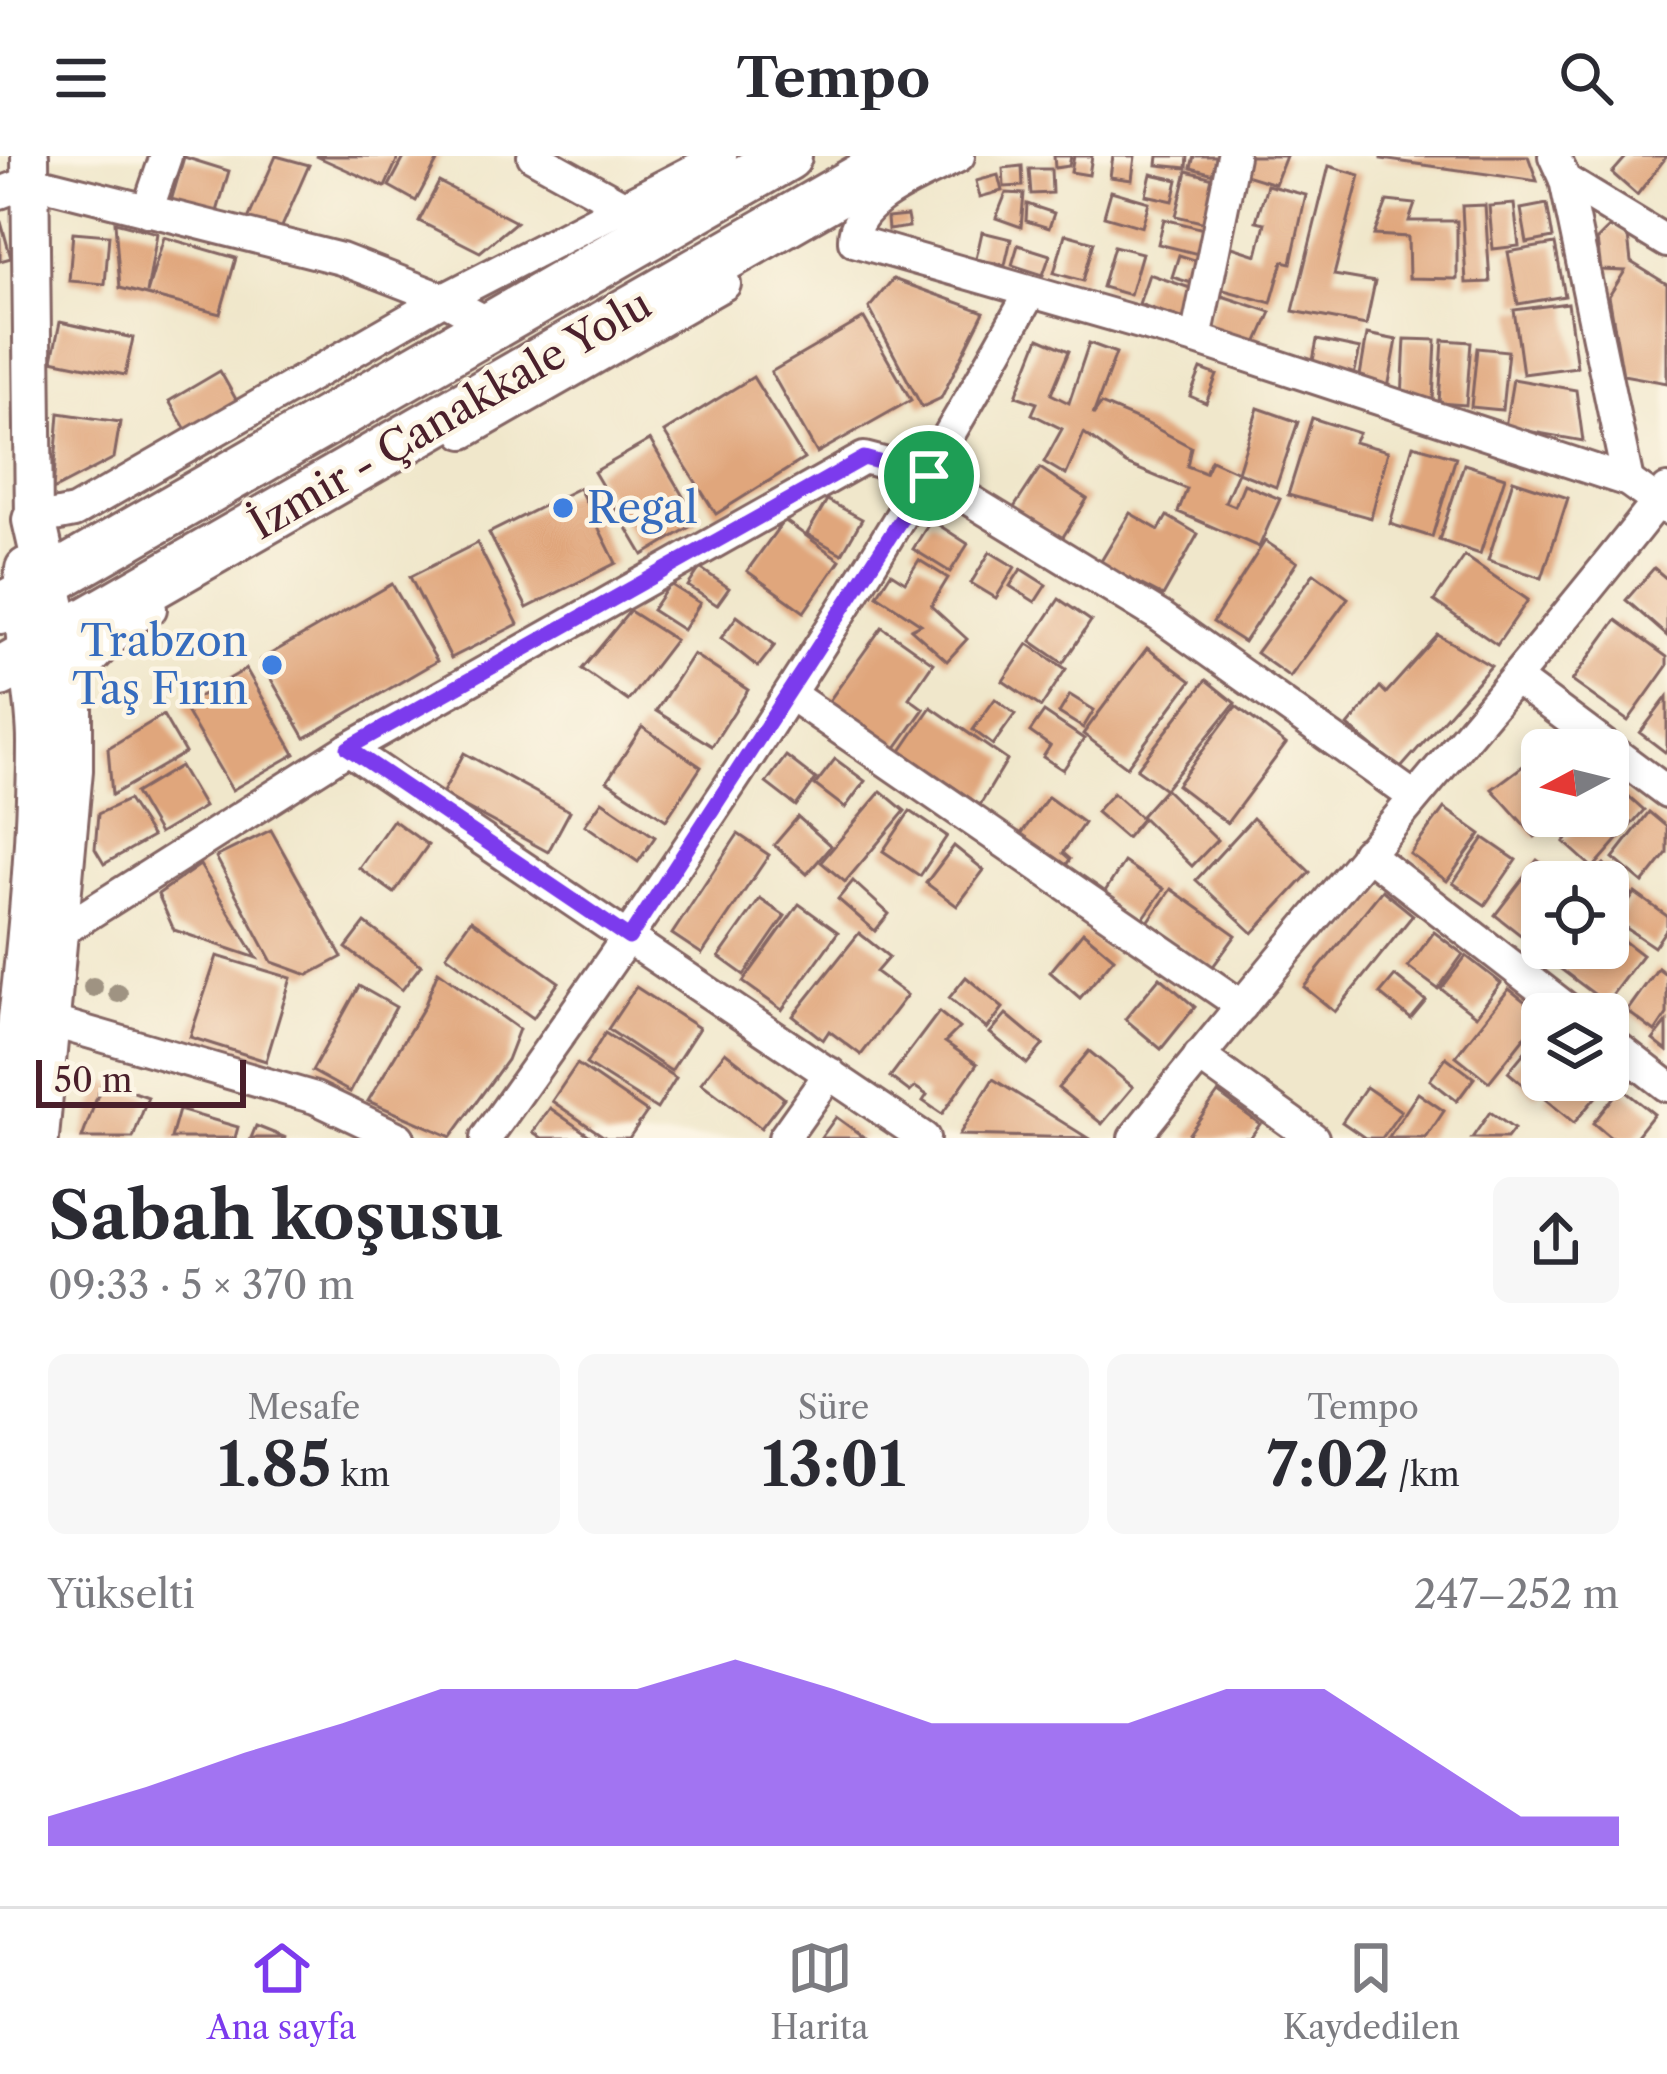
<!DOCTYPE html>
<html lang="tr">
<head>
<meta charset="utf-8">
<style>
  :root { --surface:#fff; --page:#f7f7f7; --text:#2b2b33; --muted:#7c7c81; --line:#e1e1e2; --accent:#7c3aed }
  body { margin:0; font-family:"Libre Caslon Text",serif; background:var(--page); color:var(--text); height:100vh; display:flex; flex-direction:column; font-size:45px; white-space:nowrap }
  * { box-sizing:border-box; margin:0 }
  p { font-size:39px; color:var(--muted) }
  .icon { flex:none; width:66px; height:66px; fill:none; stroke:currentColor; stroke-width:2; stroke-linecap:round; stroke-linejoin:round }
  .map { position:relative; height:982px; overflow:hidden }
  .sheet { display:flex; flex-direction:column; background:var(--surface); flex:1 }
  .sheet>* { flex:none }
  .needle { width:78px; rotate:263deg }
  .controls { position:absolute; left:1521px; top:573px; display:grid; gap:24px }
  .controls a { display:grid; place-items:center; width:108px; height:108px; border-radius:18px; background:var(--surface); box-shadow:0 6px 18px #0003; font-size:60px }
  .scale { position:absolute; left:36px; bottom:30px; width:210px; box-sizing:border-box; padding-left:12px; border:6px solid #4a1f2b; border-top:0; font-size:33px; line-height:42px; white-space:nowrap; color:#4a1f2b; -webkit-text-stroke:9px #fcf5e5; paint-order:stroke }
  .pin { position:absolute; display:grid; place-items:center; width:102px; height:102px; color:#fff; margin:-51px; border:6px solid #fff; border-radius:50%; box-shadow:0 3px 12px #0007 }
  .round { display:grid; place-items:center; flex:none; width:126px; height:126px; border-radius:18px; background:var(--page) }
  .overview { display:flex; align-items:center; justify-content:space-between; height:204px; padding:0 48px }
  h1 { font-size:66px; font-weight:700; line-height:90px }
  .stats { display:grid; grid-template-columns:repeat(3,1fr); gap:18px; height:204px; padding:12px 48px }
  .stats div { display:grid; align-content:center; border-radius:18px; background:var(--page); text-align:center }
  .stats b { font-size:60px; font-weight:700 }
  .stats small { font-size:33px; font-weight:400 }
  .stats p { font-size:33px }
  .chart { height:336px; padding:24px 48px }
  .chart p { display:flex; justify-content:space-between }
  .chart svg { width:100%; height:216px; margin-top:12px; fill:var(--accent); opacity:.7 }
  header { display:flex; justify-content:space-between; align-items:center; height:156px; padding:0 48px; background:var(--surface); font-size:54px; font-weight:700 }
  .tabs { display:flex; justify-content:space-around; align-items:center; height:168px; border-top:3px solid var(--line); background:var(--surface); font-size:33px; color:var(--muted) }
  .tabs a { display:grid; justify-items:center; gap:6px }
  .tabs .selected { color:var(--accent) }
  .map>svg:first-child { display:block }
</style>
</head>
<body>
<header><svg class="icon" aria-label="menu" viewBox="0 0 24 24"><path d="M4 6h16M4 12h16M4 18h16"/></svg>Tempo<svg class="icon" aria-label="search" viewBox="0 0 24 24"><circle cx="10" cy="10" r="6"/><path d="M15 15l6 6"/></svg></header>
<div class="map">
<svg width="1667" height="982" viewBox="0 0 1667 982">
  <rect width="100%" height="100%" fill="#fcf5e5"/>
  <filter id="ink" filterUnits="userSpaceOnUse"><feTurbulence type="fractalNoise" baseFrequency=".00833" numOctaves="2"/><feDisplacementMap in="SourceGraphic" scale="24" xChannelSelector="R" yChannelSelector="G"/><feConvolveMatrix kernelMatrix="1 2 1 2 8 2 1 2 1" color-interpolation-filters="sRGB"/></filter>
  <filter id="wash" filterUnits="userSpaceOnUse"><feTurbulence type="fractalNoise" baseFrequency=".004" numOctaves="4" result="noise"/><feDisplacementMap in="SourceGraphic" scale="48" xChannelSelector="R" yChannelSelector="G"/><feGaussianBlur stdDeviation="2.7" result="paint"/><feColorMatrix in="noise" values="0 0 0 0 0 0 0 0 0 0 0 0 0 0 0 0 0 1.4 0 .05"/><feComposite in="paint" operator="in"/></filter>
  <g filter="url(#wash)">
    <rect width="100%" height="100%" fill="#f0e7cb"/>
    <g id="blocks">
      <g fill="#e0a67b">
        <polygon points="276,0 309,9 277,82 246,68"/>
        <polygon points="316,0 399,0 385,31"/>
        <polygon points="405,0 440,0 416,45 389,30"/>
        <polygon points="1054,0 1071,0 1069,10 1055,12"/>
        <polygon points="1074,0 1092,0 1089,19 1071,16"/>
        <polygon points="1113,0 1135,0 1132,24 1110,21"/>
        <polygon points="1158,0 1188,0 1187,12 1157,9"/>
        <polygon points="1194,0 1226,0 1221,20 1191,12"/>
        <polygon points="1246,0 1286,0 1275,28 1242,18"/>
        <polygon points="1381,0 1528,0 1537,25 1381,3"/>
        <polygon points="1627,0 1667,0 1637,39 1612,17"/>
        <polygon points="184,1 229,15 216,59 171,45"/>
        <polygon points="1022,10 1023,30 1004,31 1003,12"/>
        <polygon points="1329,10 1360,19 1334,119 1375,126 1366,169 1293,155"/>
        <polygon points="1029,13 1051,13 1052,37 1031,38"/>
        <polygon points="1187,15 1221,24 1210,68 1176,60"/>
        <polygon points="1151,18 1178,24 1173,45 1146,39"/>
        <polygon points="998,19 1002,35 980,41 976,25"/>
        <polygon points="439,26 516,66 480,96 419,65"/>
        <polygon points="1267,29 1306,39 1291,107 1283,105 1271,147 1220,133 1232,91 1257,99 1265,67 1256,65"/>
        <polygon points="1111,35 1149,46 1142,71 1104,60"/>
        <polygon points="1006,37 1024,38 1021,71 996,62"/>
        <polygon points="1387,45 1415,48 1409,65 1457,65 1457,123 1409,122 1408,81 1374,79"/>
        <polygon points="1027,48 1054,57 1049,72 1026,65"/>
        <polygon points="1514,48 1519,90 1493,93 1489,50"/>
        <polygon points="1547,48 1553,82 1527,87 1521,53"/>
        <polygon points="1485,49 1490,126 1466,127 1462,50"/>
        <polygon points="907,60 909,71 888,74 887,62"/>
        <polygon points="1164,63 1212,75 1206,100 1158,88"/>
        <polygon points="1,66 11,102 0,105 0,67"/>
        <polygon points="115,66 157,77 147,137 164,81 236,102 220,158 120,132"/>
        <polygon points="1610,71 1628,80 1631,106 1667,128 1667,227 1623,219 1609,140 1625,115 1601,114 1597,84"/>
        <polygon points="73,76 109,79 105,128 69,125"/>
        <polygon points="982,76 1011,83 1005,109 976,103"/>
        <polygon points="1065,78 1094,86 1083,125 1054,117"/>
        <polygon points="1555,88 1565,140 1518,148 1508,96"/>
        <polygon points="1018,89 1050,99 1043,119 1012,109"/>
        <polygon points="1114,90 1142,97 1130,139 1102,131"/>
        <polygon points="1179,99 1204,107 1198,129 1172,121"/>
        <polygon points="1149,118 1196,134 1186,164 1139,148"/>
        <polygon points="893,123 984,156 941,242 922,251 869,152"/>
        <polygon points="1219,139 1271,156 1255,192 1204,173"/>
        <polygon points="1568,147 1577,211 1523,218 1514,154"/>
        <polygon points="864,162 911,244 817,297 771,216"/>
        <polygon points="60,166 133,182 125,219 52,204"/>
        <polygon points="1367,178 1397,184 1388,232 1359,226"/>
        <polygon points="1039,182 1069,195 1051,238 1069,247 1089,187 1116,197 1093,259 1101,248 1148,268 1191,291 1187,310 1205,317 1211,304 1238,316 1258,252 1298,266 1276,331 1238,316 1225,346 1235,350 1244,328 1280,343 1259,391 1178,356 1187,333 1126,308 1084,277 1066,319 1044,306 1062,273 1032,258 1037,247 1016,240"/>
        <polygon points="1405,183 1436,184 1433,245 1402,243"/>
        <polygon points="1317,184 1360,193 1353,224 1311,215"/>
        <polygon points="1443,184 1471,186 1466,249 1439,247"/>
        <polygon points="1477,192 1508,195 1502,254 1471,251"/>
        <polygon points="1201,213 1217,219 1206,247 1190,240"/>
        <polygon points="220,215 238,247 188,277 169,245"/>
        <polygon points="753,221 804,303 716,358 664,276"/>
        <polygon points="1513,223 1576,234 1583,285 1505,271"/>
        <polygon points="59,257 120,266 114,302 53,334"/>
        <polygon points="1312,262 1359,277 1354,286 1388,295 1371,362 1288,339"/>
        <polygon points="650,284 698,366 643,399 594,316"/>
        <polygon points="1413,289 1456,301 1432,381 1390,368"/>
        <polygon points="1464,308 1505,321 1480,398 1439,384"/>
        <polygon points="1040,312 1087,343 1061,384 1013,353"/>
        <polygon points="1513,324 1568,342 1542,422 1488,404"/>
        <polygon points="579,332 616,407 527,452 489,377"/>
        <polygon points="827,344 862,363 842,398 807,378"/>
        <polygon points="1130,357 1159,374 1167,360 1198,378 1163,440 1100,407"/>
        <polygon points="784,364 840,404 804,456 747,415"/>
        <polygon points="931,364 968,388 950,416 913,393"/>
        <polygon points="1265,385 1297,406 1244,486 1213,466"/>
        <polygon points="477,387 518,468 451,502 410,421"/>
        <polygon points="990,396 1015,411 996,442 971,427"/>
        <polygon points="1465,400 1528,444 1497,489 1434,445"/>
        <polygon points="919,404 948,422 931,450 967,483 947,505 911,473 921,468 877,439 891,417 905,426"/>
        <polygon points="700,412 729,432 717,449 688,430"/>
        <polygon points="1654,412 1667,423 1667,480 1626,444"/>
        <polygon points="1021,413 1046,429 1035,446 1010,430"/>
        <polygon points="1314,417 1348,442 1290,521 1256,497"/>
        <polygon points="392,428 437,505 305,582 260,504"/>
        <polygon points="670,428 700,447 683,474 652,454"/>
        <polygon points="1059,443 1091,465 1063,507 1031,485"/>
        <polygon points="630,455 675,484 628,545 582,513"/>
        <polygon points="737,460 775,489 758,511 721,482"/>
        <polygon points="1616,464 1667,501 1667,510 1628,565 1572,525"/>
        <polygon points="882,471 933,507 909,542 924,553 893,596 827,548"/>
        <polygon points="1438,479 1491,510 1400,613 1348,570 1380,531 1386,537"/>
        <polygon points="1028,488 1066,513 1041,551 1003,525"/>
        <polygon points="1147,492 1191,525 1127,611 1083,578"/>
        <polygon points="693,498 748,534 712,590 656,555"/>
        <polygon points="246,513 295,598 232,634 183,550"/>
        <polygon points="1206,524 1235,547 1165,633 1137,613"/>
        <polygon points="1070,539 1094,554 1083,572 1059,557"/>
        <polygon points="1667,541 1667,594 1665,596 1640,577"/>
        <polygon points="995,543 1015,558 993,589 973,574"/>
        <polygon points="1236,550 1286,588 1227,667 1177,629"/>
        <polygon points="931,551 1007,604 980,649 901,595"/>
        <polygon points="1044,556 1084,583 1063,614 1043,601 1050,590 1030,576"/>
        <polygon points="163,559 185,597 112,639 108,592"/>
        <polygon points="642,571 701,611 666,664 607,625"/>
        <polygon points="1563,580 1573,594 1545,594"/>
        <polygon points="1542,596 1542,660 1559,660 1535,681 1492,633"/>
        <polygon points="464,597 570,655 548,696 442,638"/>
        <polygon points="786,600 816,623 796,650 766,627"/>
        <polygon points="835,603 865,625 845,652 815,629"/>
        <polygon points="180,610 204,651 159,678 135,637"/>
        <polygon points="1615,628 1644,654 1593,712 1564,686 1587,660 1608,660 1608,636"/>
        <polygon points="1165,633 1217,684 1192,710 1141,660"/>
        <polygon points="881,635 905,655 845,726 821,706"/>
        <polygon points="1113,637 1142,663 1126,682 1096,656"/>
        <polygon points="1048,641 1084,667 1063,697 1070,703 1062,715 1018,682"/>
        <polygon points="128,644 152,681 104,708 95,693 98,658"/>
        <polygon points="602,645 655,681 638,706 585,669"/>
        <polygon points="1444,652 1481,678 1447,725 1410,698"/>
        <polygon points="910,655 947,680 920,720 883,695"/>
        <polygon points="1649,656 1667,671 1667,697 1643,727 1613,702"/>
        <polygon points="798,661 831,690 807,718 774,689"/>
        <polygon points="1253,662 1310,716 1253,777 1196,724"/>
        <polygon points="393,664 428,689 394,737 359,712"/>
        <polygon points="271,674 342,801 308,819 272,806 216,701"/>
        <polygon points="738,678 769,699 702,798 672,778"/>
        <polygon points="1484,682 1516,704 1485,749 1453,727"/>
        <polygon points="954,690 984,714 957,750 926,727"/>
        <polygon points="1537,704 1565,726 1542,726 1542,757 1523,781 1495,759"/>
        <polygon points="1124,706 1164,733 1140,767 1102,740"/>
        <polygon points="1604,708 1632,738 1608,760 1608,726 1585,726"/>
        <polygon points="200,709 257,802 174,774 158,738"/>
        <polygon points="853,725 889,758 875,775 838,743"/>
        <polygon points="1171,733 1236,779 1212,812 1148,766"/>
        <polygon points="1382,734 1413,759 1335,856 1304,831"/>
        <polygon points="1635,737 1667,760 1667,772 1654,791 1616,765"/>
        <polygon points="760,743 785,760 744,819 719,801"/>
        <polygon points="799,748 838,776 782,854 743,826"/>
        <polygon points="471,764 559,826 533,862 446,799"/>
        <polygon points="365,767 421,809 402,834 346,792"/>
        <polygon points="1608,773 1642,799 1606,847 1542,799 1547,792 1608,792"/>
        <polygon points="1083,776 1114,802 1080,842 1050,816"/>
        <polygon points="1434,776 1463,798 1438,833 1408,811"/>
        <polygon points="859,777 889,801 876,816 907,839 861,899 829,875 823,884 793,860"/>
        <polygon points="217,800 291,822 266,905 190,881"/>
        <polygon points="1466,800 1501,827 1476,860 1441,833"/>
        <polygon points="1658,812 1667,819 1667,858 1655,876 1627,855"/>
        <polygon points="438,815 519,873 507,904 451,981 368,945 424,851"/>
        <polygon points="1395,820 1426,845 1411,863 1380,838"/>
        <polygon points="966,821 1003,852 987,873 949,842"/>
        <polygon points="1160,821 1195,851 1161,893 1125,863"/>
        <polygon points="359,830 396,851 350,936 312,915"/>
        <polygon points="636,831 699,872 671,915 608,873"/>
        <polygon points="1509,833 1542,859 1489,926 1456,900"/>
        <polygon points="939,856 959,872 945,886 977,908 942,958 923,945 927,939 915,931 910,936 890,921"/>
        <polygon points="1006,858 1043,889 1027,908 990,877"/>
        <polygon points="1667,866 1667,895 1653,884"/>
        <polygon points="1542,875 1542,924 1549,924 1536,940 1508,916"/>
        <polygon points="605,877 676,922 657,953 586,908"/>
        <polygon points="1089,895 1133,931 1102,968 1058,932"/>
        <polygon points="725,896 784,942 761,972 701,927"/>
        <polygon points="1446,901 1474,922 1457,945 1430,924"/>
        <polygon points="577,908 647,956 629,982 606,982 552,945"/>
        <polygon points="993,923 1088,982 959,979"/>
        <polygon points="1560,924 1610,924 1574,967 1545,943"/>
        <polygon points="103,925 148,941 133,982 82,982"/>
        <polygon points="1366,931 1401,955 1382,982 1365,982 1342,966"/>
        <polygon points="1621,932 1654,958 1635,982 1611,982 1593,967"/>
        <polygon points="1218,937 1260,968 1250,982 1186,982"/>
        <polygon points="1418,937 1444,955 1426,982 1388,982"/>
        <polygon points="550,952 593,982 542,982 533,976"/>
        <polygon points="179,954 238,971 235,982 171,982"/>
        <polygon points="1490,956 1514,973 1507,982 1472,982"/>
        <polygon points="836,961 865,982 821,982"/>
        <polygon points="256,970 286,982 251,982"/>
      </g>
    </g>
  </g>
  <g filter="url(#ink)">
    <use href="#blocks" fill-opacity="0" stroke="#846563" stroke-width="3"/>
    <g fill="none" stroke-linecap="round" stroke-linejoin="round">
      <g stroke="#846563" stroke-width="36">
        <g id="minor">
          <polyline points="533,0 627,52 635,65"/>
          <path d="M 959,0 C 927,18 852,43 854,85 L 1196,183 L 1628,325 L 1667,353"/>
          <polyline points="1554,0 1565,24 1667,86"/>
          <polyline points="1565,24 1628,325"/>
          <polyline points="0,37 32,25 341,103 444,143 494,170"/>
          <polyline points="147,55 166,0"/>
          <polyline points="1196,183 1233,0"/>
          <polyline points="464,277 725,128"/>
          <polyline points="34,364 74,356 444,143 721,0"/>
          <polyline points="1517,524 1667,636"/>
          <polyline points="71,525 128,466 151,453"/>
          <polyline points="791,539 1242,850"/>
          <polyline points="348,593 924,982"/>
          <polyline points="1366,697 1574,858"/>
          <polyline points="57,778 348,593 864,302 929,319 1161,461 1414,641"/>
          <polyline points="50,865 315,942 399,982"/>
          <polyline points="1608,884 1667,930"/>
          <polyline points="1199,900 1313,982"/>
          <path d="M 486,982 C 682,709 867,431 1030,137"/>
          <polyline points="784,982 830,917"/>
          <path d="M 1134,982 C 1308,763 1494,554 1667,334"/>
        </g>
      </g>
      <g stroke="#846563" stroke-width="42">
        <polyline id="tertiary" points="30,0 34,364"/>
      </g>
      <g stroke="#846563" stroke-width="48">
        <g id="secondary">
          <polyline points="34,364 71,525 71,614 37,982"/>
          <path d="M 5,982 C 22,852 39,718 39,587 C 39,528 20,472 27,413"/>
        </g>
      </g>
      <g stroke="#846563" stroke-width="54">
        <g id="trunk">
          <polyline points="0,453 787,0"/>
          <polyline points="0,516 900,0"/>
        </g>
      </g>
      <use href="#minor" stroke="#fff" stroke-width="30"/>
      <use href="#tertiary" stroke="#fff" stroke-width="36"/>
      <use href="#secondary" stroke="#fff" stroke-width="42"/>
      <use href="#trunk" stroke="#fff" stroke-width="48"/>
    </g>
    <g fill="#9f9382">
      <circle cx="93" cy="831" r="10"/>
      <circle cx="118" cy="837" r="10"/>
    </g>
  </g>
  <g fill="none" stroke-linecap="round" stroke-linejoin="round" filter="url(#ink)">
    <g stroke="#fff" stroke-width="24">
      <polygon id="route" points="864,302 929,320 629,782 348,592"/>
    </g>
    <use href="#route" stroke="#7c3aed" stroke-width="15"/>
  </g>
  <g fill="#3f7fe0" stroke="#fcf5e5" stroke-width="4.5">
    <circle cx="563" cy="352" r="12"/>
    <circle cx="272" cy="509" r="12"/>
  </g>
  <g text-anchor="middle" stroke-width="9" stroke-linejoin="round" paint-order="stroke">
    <g font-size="42" fill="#4a1f2b" stroke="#fcf5e5">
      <text transform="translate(450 258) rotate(-30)" y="15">İzmir - Çanakkale Yolu</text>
    </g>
    <g font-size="42" fill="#366cbe" stroke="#fcf5e5" text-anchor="start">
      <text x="587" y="367">Regal</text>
      <text x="248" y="500" text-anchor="end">Trabzon<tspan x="248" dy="48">Taş Fırın</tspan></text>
    </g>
  </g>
</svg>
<div class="controls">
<a><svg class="needle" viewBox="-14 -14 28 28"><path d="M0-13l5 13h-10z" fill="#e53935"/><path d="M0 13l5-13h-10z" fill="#7c7c81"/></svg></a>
<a><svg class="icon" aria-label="locate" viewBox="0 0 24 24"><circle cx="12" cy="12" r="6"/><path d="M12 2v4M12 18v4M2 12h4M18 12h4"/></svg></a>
<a><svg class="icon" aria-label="layers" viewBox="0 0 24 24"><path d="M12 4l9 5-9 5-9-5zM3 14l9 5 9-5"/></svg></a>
</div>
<div class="scale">50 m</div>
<div class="pin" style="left:929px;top:320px;background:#1e9e55"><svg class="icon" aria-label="arrive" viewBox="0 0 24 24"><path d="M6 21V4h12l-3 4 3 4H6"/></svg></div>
</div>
<section class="sheet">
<div class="overview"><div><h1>Sabah koşusu</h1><p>09:33 · 5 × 370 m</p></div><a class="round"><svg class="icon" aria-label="share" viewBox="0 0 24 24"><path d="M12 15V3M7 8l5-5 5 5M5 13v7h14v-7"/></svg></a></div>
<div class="stats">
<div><p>Mesafe</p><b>1.85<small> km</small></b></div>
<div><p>Süre</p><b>13:01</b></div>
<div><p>Tempo</p><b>7:02<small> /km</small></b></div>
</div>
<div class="chart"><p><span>Yükselti</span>247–252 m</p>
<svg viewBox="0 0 160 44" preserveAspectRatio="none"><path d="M0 44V38L10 32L20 25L30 19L40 12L50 12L60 12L70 6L80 12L90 19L100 19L110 19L120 12L130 12L140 25L150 38L160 38V44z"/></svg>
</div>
</section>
<nav class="tabs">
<a class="selected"><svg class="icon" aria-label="home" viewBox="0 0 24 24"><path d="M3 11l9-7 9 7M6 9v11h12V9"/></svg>Ana sayfa</a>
<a><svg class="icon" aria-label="map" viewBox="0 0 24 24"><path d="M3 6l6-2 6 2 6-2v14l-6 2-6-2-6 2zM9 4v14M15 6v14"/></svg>Harita</a>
<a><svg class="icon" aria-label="saved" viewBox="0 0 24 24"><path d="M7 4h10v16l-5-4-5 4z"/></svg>Kaydedilen</a>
</nav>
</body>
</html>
